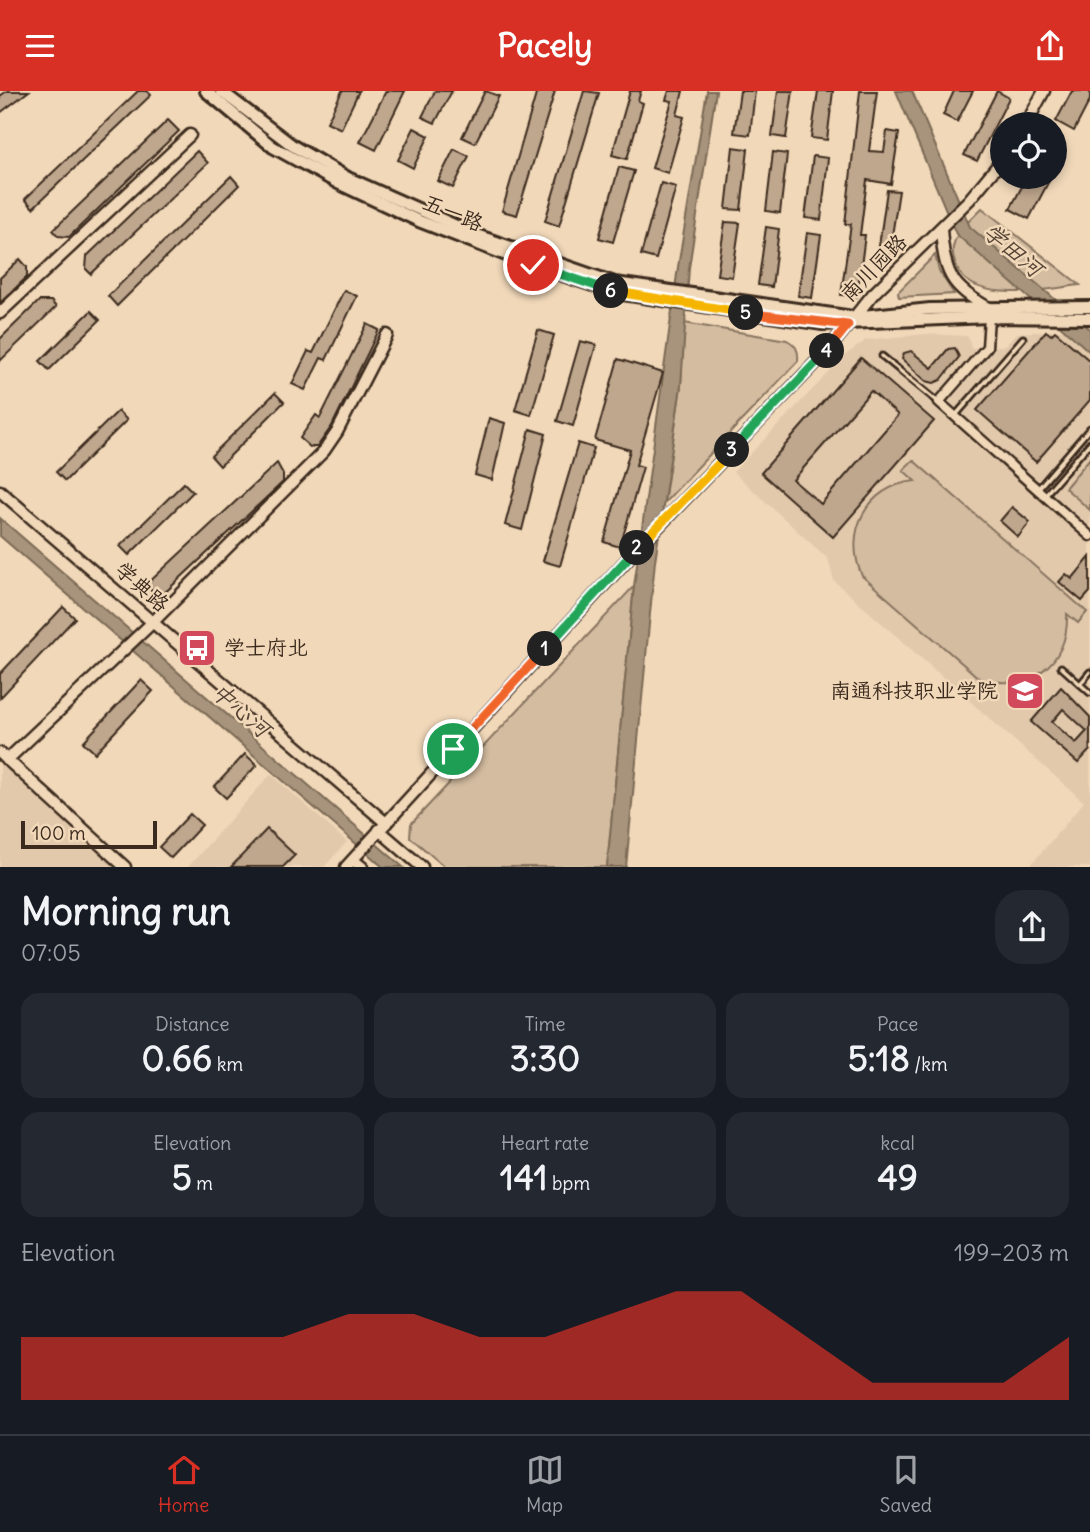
<!DOCTYPE html>
<html lang="en">
<head>
<meta charset="utf-8">
<style>
  :root { --surface:#171b24; --page:#242831; --text:#f1f3f6; --muted:#9ea1a6; --line:#363941; --accent:#d93025 }
  body { margin:0; font-family:Delius,"LXGW WenKai TC",sans-serif; background:var(--page); color:var(--text); height:100vh; display:flex; flex-direction:column; font-size:26px; white-space:nowrap }
  * { box-sizing:border-box; margin:0 }
  p { font-size:23px; color:var(--muted) }
  .icon { flex:none; width:38px; height:38px; fill:none; stroke:currentColor; stroke-width:2; stroke-linecap:round; stroke-linejoin:round }
  .map { position:relative; height:776px; overflow:hidden }
  .details { display:flex; flex-direction:column; background:var(--surface); flex:1 }
  .details>* { flex:none }
  .buttons { position:absolute; left:990px; top:21px; display:grid; gap:14px }
  .buttons a { display:grid; place-items:center; width:77px; height:77px; border-radius:50%; background:var(--surface); box-shadow:0 4px 10px #0003; font-size:35px }
  .scale { position:absolute; left:21px; bottom:18px; width:136px; box-sizing:border-box; padding-left:7px; border:4px solid #3b2a1e; border-top:0; font-size:19px; line-height:24px; white-space:nowrap; color:#3b2a1e; -webkit-text-stroke:5px #f1d8b9; paint-order:stroke }
  .pin { position:absolute; display:grid; place-items:center; width:60px; height:60px; color:#fff; margin:-30px; border:4px solid #fff; border-radius:50%; box-shadow:0 2px 7px #0007 }
  .km { position:absolute; width:35px; height:35px; margin:-18px; border-radius:50%; background:#222; color:#fff; font-size:19px; line-height:35px; text-align:center }
  .round { display:grid; place-items:center; flex:none; width:74px; height:74px; border-radius:28px; background:var(--page) }
  .head { display:flex; align-items:center; justify-content:space-between; height:119px; padding:0 21px }
  h1 { font-size:38px; font-weight:800; line-height:52px }
  .metrics { display:grid; grid-template-columns:repeat(3,1fr); gap:10px; height:119px; padding:7px 21px }
  .metrics div { display:grid; align-content:center; border-radius:18px; background:var(--page); text-align:center }
  .metrics b { font-size:35px; font-weight:800 }
  .metrics small { font-size:19px; font-weight:400 }
  .metrics p { font-size:19px }
  .chart { height:196px; padding:14px 21px }
  .chart p { display:flex; justify-content:space-between }
  .chart svg { width:100%; height:126px; margin-top:7px; fill:var(--accent); opacity:.7 }
  header { display:flex; justify-content:space-between; align-items:center; height:91px; padding:0 21px; background:var(--accent); color:#fff; font-size:32px; font-weight:800 }
  .menu { display:flex; justify-content:space-around; align-items:center; height:98px; border-top:2px solid var(--line); background:var(--surface); font-size:19px; color:var(--muted) }
  .menu a { display:grid; justify-items:center; gap:4px }
  .menu .selected { color:var(--accent) }
  .map>svg:first-child { display:block }
</style>
</head>
<body>
<header><svg class="icon" aria-label="menu" viewBox="0 0 24 24"><path d="M4 6h16M4 12h16M4 18h16"/></svg>Pacely<svg class="icon" aria-label="share" viewBox="0 0 24 24"><path d="M12 15V3M7 8l5-5 5 5M5 13v7h14v-7"/></svg></header>
<div class="map">
<svg width="1090" height="776" viewBox="0 0 1090 776">
  <rect width="100%" height="100%" fill="#f1d8b9"/>
  <filter id="ink" filterUnits="userSpaceOnUse"><feTurbulence type="fractalNoise" baseFrequency=".0143" numOctaves="2"/><feDisplacementMap in="SourceGraphic" scale="14" xChannelSelector="R" yChannelSelector="G"/><feConvolveMatrix kernelMatrix="1 2 1 2 8 2 1 2 1" color-interpolation-filters="sRGB"/></filter>
  <g filter="url(#ink)">
    <g fill="#e2c9ac">
      <polygon points="1064,239 1090,261 1090,776 1029,776 1084,711 834,490 828,468 733,381 847,263 866,249 926,243 968,245 971,257 1005,255 1017,242"/>
      <polygon points="0,662 123,776 0,776"/>
      <polygon points="271,683 347,751 324,776 188,776"/>
    </g>
    <g fill="#d3bca0" stroke="#87735f" stroke-width="2">
      <path d="M 982,117 L 1080,194 C 1046,198 972,215 956,175 C 945,149 964,135 982,117 Z"/>
      <polygon points="935,164 939,180 954,203 899,206 898,201"/>
      <path d="M 684,232 L 787,249 C 796,254 799,259 798,270 L 664,412 L 681,295 Z"/>
      <polygon points="1090,367 1090,419 1065,397"/>
      <path d="M 913,369 L 1087,521 L 1078,532 L 1067,523 C 1069,575 1028,601 980,588 L 862,485 C 843,442 866,395 915,390 L 903,379 Z"/>
      <polygon points="634,495 607,776 445,776 410,746 411,733"/>
    </g>
    <g fill="#a8947c" stroke="#7c6a56" stroke-width="2">
      <polygon points="707,0 716,0 689,177 681,295 655,470 626,776 607,776 634,495 678,176"/>
      <polygon points="896,0 912,0 970,136 1090,238 1090,261 956,143"/>
      <polygon points="0,427 403,776 383,776 0,445"/>
    </g>
    <g fill="#bfa78e" stroke="#3b2a1e" stroke-width="2" fill-rule="evenodd">
      <polygon points="7,0 29,0 0,22 0,5"/>
      <polygon points="138,0 147,0 151,4 33,117 25,108"/>
      <polygon points="342,0 359,0 341,38 327,31"/>
      <polygon points="386,0 405,0 376,59 360,51"/>
      <polygon points="435,0 452,0 435,32 422,26"/>
      <polygon points="485,0 499,5 475,52 462,46"/>
      <polygon points="537,0 555,0 517,124 502,120"/>
      <polygon points="584,0 599,2 559,135 545,130"/>
      <polygon points="630,0 641,0 638,10 643,12 627,68 612,64"/>
      <polygon points="669,0 683,0 677,24 684,26 668,82 652,77 672,10 666,9"/>
      <polygon points="740,0 755,0 750,44 734,42"/>
      <polygon points="778,0 793,0 786,47 772,45"/>
      <polygon points="818,0 833,0 827,49 811,47"/>
      <polygon points="860,0 877,0 869,60 884,61 887,40 899,42 891,93 867,89 860,144 865,144 857,206 841,204 851,133 845,133"/>
      <polygon points="954,0 973,0 957,31 943,24"/>
      <polygon points="997,0 1009,7 977,70 964,64"/>
      <polygon points="1072,0 1090,0 1090,9 1074,40 1056,30"/>
      <polygon points="168,29 179,40 69,146 58,145 53,139"/>
      <polygon points="414,37 429,45 413,77 398,69"/>
      <polygon points="733,56 748,58 741,119 726,118"/>
      <polygon points="454,58 469,65 453,97 438,90"/>
      <polygon points="197,60 208,72 91,183 86,178 87,165"/>
      <polygon points="773,61 787,63 780,122 766,120"/>
      <polygon points="813,65 828,67 821,129 805,127"/>
      <polygon points="619,76 634,80 613,151 599,147"/>
      <polygon points="231,85 239,94 117,215 108,205"/>
      <polygon points="1027,86 1051,86 1029,128 1010,118"/>
      <polygon points="661,92 676,96 656,168 641,164"/>
      <polygon points="887,99 899,100 889,164 878,162"/>
      <polygon points="725,131 740,132 732,186 717,184"/>
      <polygon points="766,136 779,138 772,196 758,194"/>
      <polygon points="807,142 821,144 812,207 798,205"/>
      <polygon points="20,168 27,176 27,186 0,212 0,187"/>
      <polygon points="344,199 357,205 326,269 321,267 305,299 292,293 308,260 313,262"/>
      <polygon points="39,210 51,210 56,216 0,270 0,248"/>
      <polygon points="91,220 100,229 49,279 40,270"/>
      <polygon points="367,233 379,239 332,335 317,356 310,356 300,347 316,324 320,327"/>
      <polygon points="538,239 554,244 531,324 515,319"/>
      <polygon points="1046,240 1051,244 1055,240 1090,270 1090,309 1036,371 977,319"/>
      <polygon points="580,250 596,254 573,335 557,330"/>
      <polygon points="955,257 959,266 941,289 934,292 926,290 902,268 904,262 911,260 932,277 948,258"/>
      <path d="M 861,267 L 934,330 L 833,446 L 761,382 ZM 871,300 L 898,324 L 821,413 L 793,389 Z"/>
      <polygon points="618,268 663,282 636,374 643,376 620,456 604,451 630,359 595,349"/>
      <polygon points="275,302 284,311 220,375 211,365"/>
      <polygon points="118,320 127,329 65,390 56,381"/>
      <polygon points="489,327 505,332 492,389 475,384"/>
      <polygon points="530,338 546,343 522,439 505,434"/>
      <polygon points="578,352 594,357 560,475 543,470"/>
      <polygon points="277,372 283,383 283,391 159,507 146,494"/>
      <polygon points="184,392 193,401 129,464 120,455"/>
      <polygon points="1012,416 1030,431 1018,446 1000,430"/>
      <polygon points="1090,466 1090,501 1082,510 1059,491 1066,483 1072,488"/>
      <polygon points="63,516 75,527 0,607 0,583"/>
      <polygon points="141,589 153,600 95,662 83,651"/>
      <path d="M 1061,596 L 1090,626 L 1090,659 L 1078,672 L 1031,631 ZM 1063,618 L 1087,640 L 1076,652 L 1052,631 Z"/>
      <polygon points="245,663 257,674 226,707 214,696"/>
      <polygon points="190,723 202,734 171,767 159,756"/>
      <polygon points="267,738 295,764 283,776 231,776"/>
    </g>
    <g fill="none" stroke-linecap="round" stroke-linejoin="round">
      <g stroke="#3b2a1e" stroke-width="9">
        <g id="service">
          <polyline points="882,265 937,310"/>
          <polyline points="955,325 1023,247"/>
          <polyline points="1037,399 1090,337"/>
          <polyline points="1045,404 1090,352"/>
          <polyline points="1061,576 1090,602"/>
          <polyline points="1080,593 1090,581"/>
        </g>
      </g>
      <g stroke="#3b2a1e" stroke-width="13">
        <polyline id="minor" points="989,226 987,256 939,311 1090,445"/>
      </g>
      <g stroke="#3b2a1e" stroke-width="15">
        <g id="tertiary">
          <polyline points="1026,33 1044,0"/>
          <path d="M 941,138 C 944,181 950,196 989,217"/>
          <polyline points="0,222 190,44"/>
          <polyline points="0,400 386,732"/>
          <polyline points="0,662 125,776"/>
          <polyline points="7,669 153,531 324,360 337,341 387,244"/>
          <polyline points="379,739 422,776"/>
          <polyline points="353,769 362,776"/>
          <polyline points="346,776 633,462 827,260 873,203 969,109 1003,68"/>
        </g>
      </g>
      <g stroke="#3b2a1e" stroke-width="16">
        <g id="secondary">
          <polyline points="206,0 273,56 340,93 419,130 532,174 616,202 823,233 989,226 1090,227"/>
          <polyline points="221,0 293,55 348,87 479,145 615,192 853,226 930,218 1090,216"/>
        </g>
      </g>
      <use href="#service" stroke="#f1d8b9" stroke-width="3.5"/>
      <use href="#minor" stroke="#f1d8b9" stroke-width="8"/>
      <use href="#tertiary" stroke="#f1d8b9" stroke-width="10"/>
      <use href="#secondary" stroke="#f1d8b9" stroke-width="10"/>
    </g>
  </g>
  <g fill="none" stroke-linecap="round" stroke-linejoin="round" filter="url(#ink)">
    <g stroke="#fff" stroke-width="14">
      <polyline id="split-1" points="453,658 545,558"/>
    </g>
    <g stroke="#fff" stroke-width="14">
      <polyline id="split-2" points="545,558 637,457"/>
    </g>
    <g stroke="#fff" stroke-width="14">
      <polyline id="split-3" points="637,457 732,359"/>
    </g>
    <g stroke="#fff" stroke-width="14">
      <polyline id="split-4" points="732,359 827,260"/>
    </g>
    <g stroke="#fff" stroke-width="14">
      <polyline id="split-5" points="746,222 848,234 827,260"/>
    </g>
    <g stroke="#fff" stroke-width="14">
      <polyline id="split-6" points="611,200 746,222"/>
    </g>
    <g stroke="#fff" stroke-width="14">
      <polyline id="split-7" points="533,174 611,200"/>
    </g>
    <use href="#split-1" stroke="#f0652b" stroke-width="9"/>
    <use href="#split-2" stroke="#22a559" stroke-width="9"/>
    <use href="#split-3" stroke="#f5b400" stroke-width="9"/>
    <use href="#split-4" stroke="#22a559" stroke-width="9"/>
    <use href="#split-5" stroke="#f0652b" stroke-width="9"/>
    <use href="#split-6" stroke="#f5b400" stroke-width="9"/>
    <use href="#split-7" stroke="#22a559" stroke-width="9"/>
  </g>
  <defs>
    <g id="bus-square" transform="scale(2.0125)"><rect x="-9" y="-9" width="18" height="18" rx="4" fill="#d1495b" stroke="#f1d8b9"/><path d="M-5-6H5V4H4V6H2V4H-2V6H-4V4H-5ZM-3.5-4V0h7V-4ZM-3.5 1.2v1.5H-2V1.2ZM2 1.2v1.5H3.5V1.2Z" fill="#fff"/></g>
    <g id="university-square" transform="scale(2.0125)"><rect x="-9" y="-9" width="18" height="18" rx="4" fill="#d1495b" stroke="#f1d8b9"/><path d="M0-5L7-2L0 1L-7-2ZM-4 1L0 2.5L4 1V4Q0 6-4 4Z" fill="#fff"/></g>
  </defs>
  <g fill-rule="evenodd">
    <use href="#bus-square" x="197" y="557"/>
    <use href="#university-square" x="1025" y="600"/>
  </g>
  <g text-anchor="middle" stroke-width="5" stroke-linejoin="round" paint-order="stroke">
    <g font-size="21" fill="#3b2a1e" stroke="#f1d8b9">
      <text transform="translate(453 122) rotate(22)" y="7">五一路</text>
      <text transform="translate(874 177) rotate(-46)" y="7">南川园路</text>
      <text transform="translate(142 496) rotate(41)" y="7">学典路</text>
    </g>
    <g font-size="21" fill="#3b2a1e" stroke="#f1d8b9" text-anchor="start">
      <text x="224" y="564">学士府北</text>
      <text x="998" y="607" text-anchor="end">南通科技职业学院</text>
    </g>
    <g font-size="23" font-style="italic" fill="#564436" stroke="#f1d8b9">
      <text transform="translate(1013 159) rotate(40)" y="8">学田河</text>
      <text transform="translate(241 619) rotate(41)" y="8">中心河</text>
    </g>
  </g>
</svg>
<div class="buttons">
<a><svg class="icon" aria-label="locate" viewBox="0 0 24 24"><circle cx="12" cy="12" r="6"/><path d="M12 2v4M12 18v4M2 12h4M18 12h4"/></svg></a>
</div>
<div class="scale">100 m</div>
<div class="pin" style="left:453px;top:658px;background:#1e9e55"><svg class="icon" aria-label="arrive" viewBox="0 0 24 24"><path d="M6 21V4h12l-3 4 3 4H6"/></svg></div>
<div class="pin" style="left:533px;top:174px;background:#d93025"><svg class="icon" aria-label="check" viewBox="0 0 24 24"><path d="M5 12l5 5 9-10"/></svg></div>
<b class="km" style="left:545px;top:558px">1</b>
<b class="km" style="left:637px;top:457px">2</b>
<b class="km" style="left:732px;top:359px">3</b>
<b class="km" style="left:827px;top:260px">4</b>
<b class="km" style="left:746px;top:222px">5</b>
<b class="km" style="left:611px;top:200px">6</b>
</div>
<section class="details">
<div class="head"><div><h1>Morning run</h1><p>07:05</p></div><a class="round"><svg class="icon" aria-label="share" viewBox="0 0 24 24"><path d="M12 15V3M7 8l5-5 5 5M5 13v7h14v-7"/></svg></a></div>
<div class="metrics">
<div><p>Distance</p><b>0.66<small> km</small></b></div>
<div><p>Time</p><b>3:30</b></div>
<div><p>Pace</p><b>5:18<small> /km</small></b></div>
</div>
<div class="metrics">
<div><p>Elevation</p><b>5<small> m</small></b></div>
<div><p>Heart rate</p><b>141<small> bpm</small></b></div>
<div><p>kcal</p><b>49</b></div>
</div>
<div class="chart"><p><span>Elevation</span>199–203 m</p>
<svg viewBox="0 0 160 44" preserveAspectRatio="none"><path d="M0 44V22L10 22L20 22L30 22L40 22L50 14L60 14L70 22L80 22L90 14L100 6L110 6L120 22L130 38L140 38L150 38L160 22V44z"/></svg>
</div>
</section>
<nav class="menu">
<a class="selected"><svg class="icon" aria-label="home" viewBox="0 0 24 24"><path d="M3 11l9-7 9 7M6 9v11h12V9"/></svg>Home</a>
<a><svg class="icon" aria-label="map" viewBox="0 0 24 24"><path d="M3 6l6-2 6 2 6-2v14l-6 2-6-2-6 2zM9 4v14M15 6v14"/></svg>Map</a>
<a><svg class="icon" aria-label="saved" viewBox="0 0 24 24"><path d="M7 4h10v16l-5-4-5 4z"/></svg>Saved</a>
</nav>
</body>
</html>
